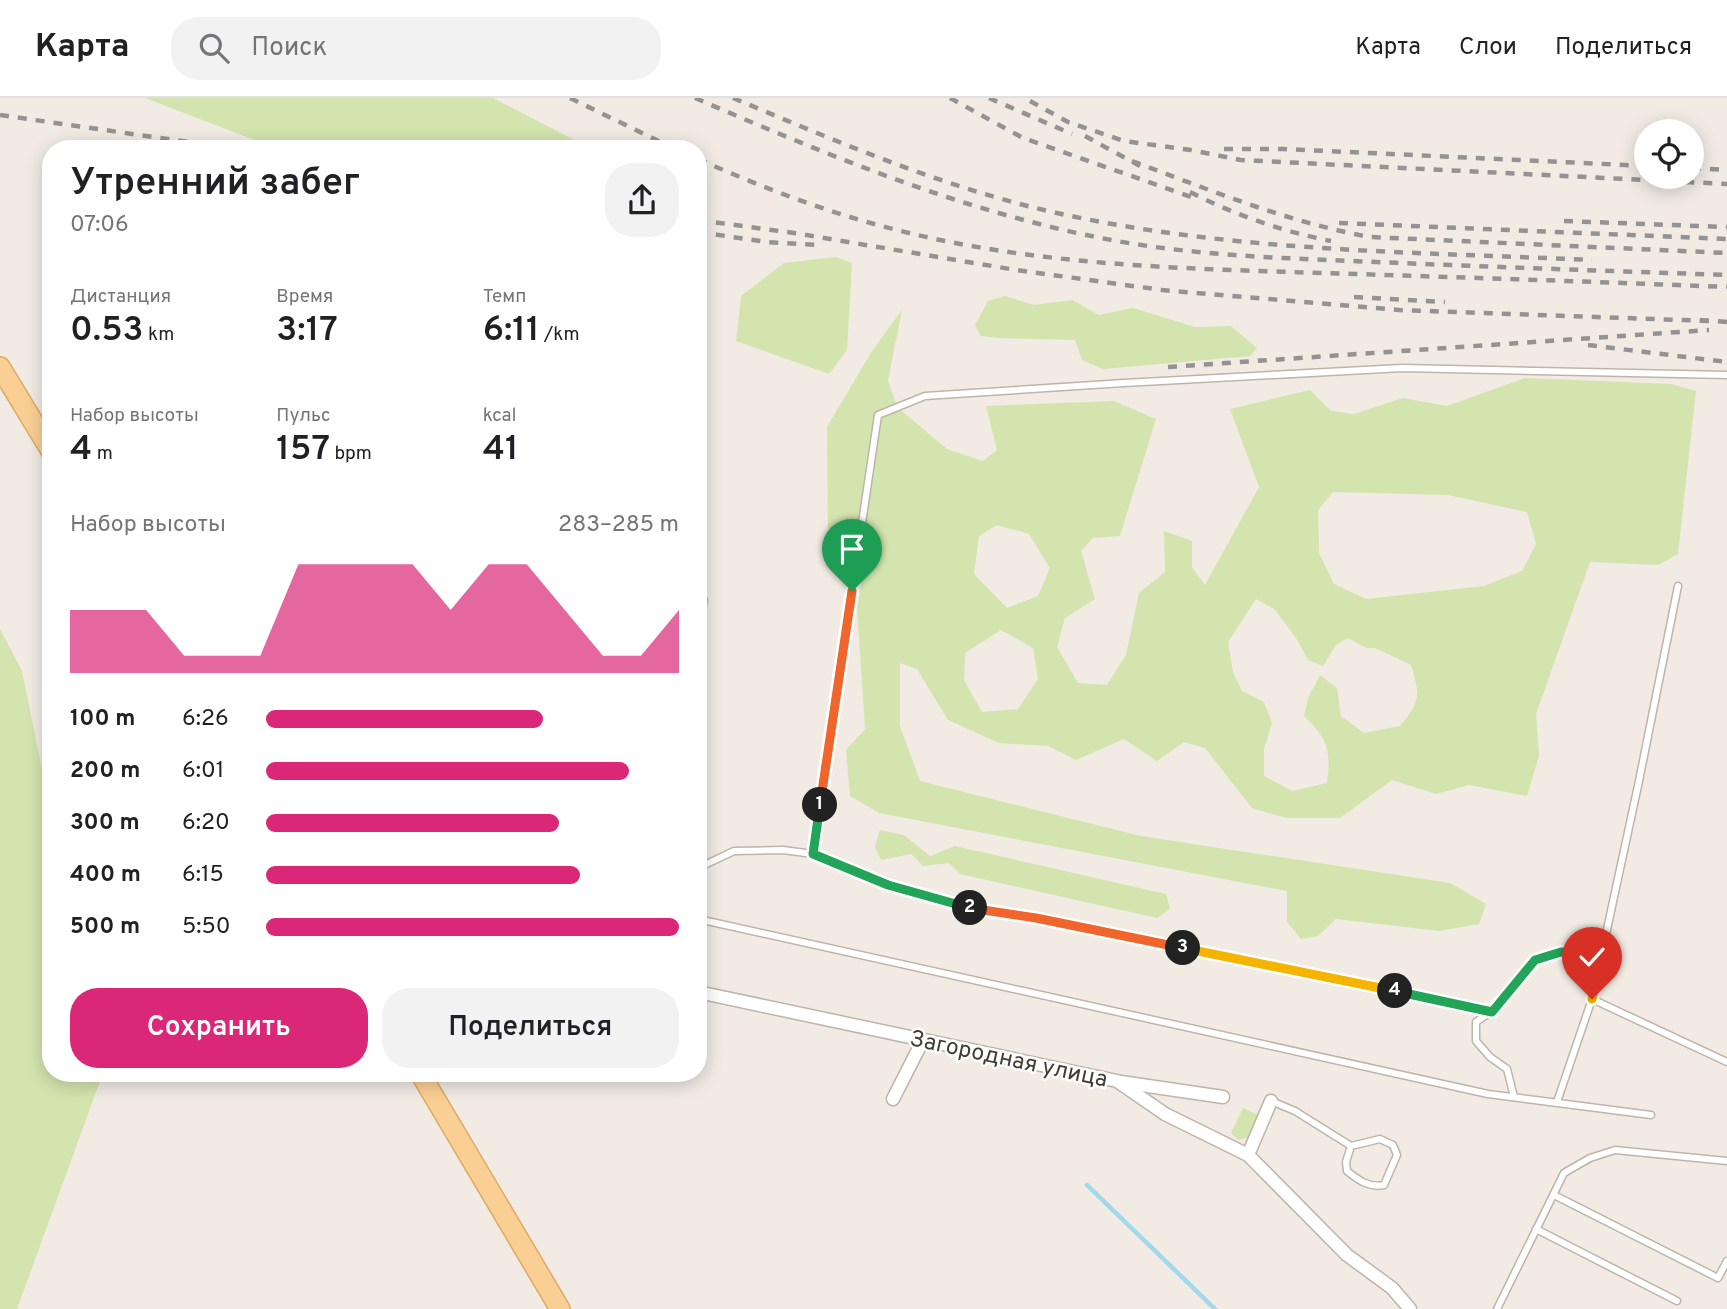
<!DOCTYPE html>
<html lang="ru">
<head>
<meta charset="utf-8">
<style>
  :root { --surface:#fff; --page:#f2f2f2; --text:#202124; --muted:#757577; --line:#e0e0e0; --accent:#db2777 }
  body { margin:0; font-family:Overpass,sans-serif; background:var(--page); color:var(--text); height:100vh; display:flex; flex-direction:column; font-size:26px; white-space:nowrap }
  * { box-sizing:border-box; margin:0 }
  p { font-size:23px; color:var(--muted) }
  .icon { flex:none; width:38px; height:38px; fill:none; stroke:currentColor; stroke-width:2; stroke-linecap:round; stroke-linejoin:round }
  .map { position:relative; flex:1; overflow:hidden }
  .drawer { position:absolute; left:42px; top:42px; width:665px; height:942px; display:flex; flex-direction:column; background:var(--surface); border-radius:28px; box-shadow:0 4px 18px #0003 }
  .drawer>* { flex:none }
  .controls { position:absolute; left:1634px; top:21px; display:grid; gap:14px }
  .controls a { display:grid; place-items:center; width:70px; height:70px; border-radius:50%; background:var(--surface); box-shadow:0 4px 18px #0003; font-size:35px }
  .pin { position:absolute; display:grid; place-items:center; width:60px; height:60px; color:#fff; margin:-72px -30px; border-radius:50% 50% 50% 0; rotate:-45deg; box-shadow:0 0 7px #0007 }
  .pin .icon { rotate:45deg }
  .km { position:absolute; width:35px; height:35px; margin:-18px; border-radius:50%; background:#222; color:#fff; font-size:19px; line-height:35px; text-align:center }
  .round { display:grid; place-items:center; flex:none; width:74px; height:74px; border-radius:28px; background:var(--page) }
  .head { display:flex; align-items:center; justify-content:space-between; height:119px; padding:0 28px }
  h1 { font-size:38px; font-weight:600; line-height:52px }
  .metrics { display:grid; grid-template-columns:repeat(3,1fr); gap:10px; height:119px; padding:7px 28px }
  .metrics div { display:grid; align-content:center }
  .metrics b { font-size:35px; font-weight:600 }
  .metrics small { font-size:19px; font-weight:400 }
  .metrics p { font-size:19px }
  .chart { height:196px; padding:14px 28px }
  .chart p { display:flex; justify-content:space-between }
  .chart svg { width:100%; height:126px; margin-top:7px; fill:var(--accent); opacity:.7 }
  .cta { display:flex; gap:14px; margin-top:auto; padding:14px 28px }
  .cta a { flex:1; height:80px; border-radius:28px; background:var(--accent); color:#fff; font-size:28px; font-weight:600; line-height:80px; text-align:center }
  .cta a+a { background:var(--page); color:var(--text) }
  ul { padding:0 28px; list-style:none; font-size:23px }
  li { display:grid; grid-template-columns:112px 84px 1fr; align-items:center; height:52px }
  li i { height:18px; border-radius:9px; background:var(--accent) }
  header { display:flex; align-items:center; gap:42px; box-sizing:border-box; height:98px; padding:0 35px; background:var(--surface); border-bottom:2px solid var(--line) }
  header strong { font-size:33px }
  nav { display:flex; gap:38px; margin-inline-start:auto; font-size:24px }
  .search { width:490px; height:63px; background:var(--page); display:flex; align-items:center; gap:18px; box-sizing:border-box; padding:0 24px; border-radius:28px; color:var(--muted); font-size:26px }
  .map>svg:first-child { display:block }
</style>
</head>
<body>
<header>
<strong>Карта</strong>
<div class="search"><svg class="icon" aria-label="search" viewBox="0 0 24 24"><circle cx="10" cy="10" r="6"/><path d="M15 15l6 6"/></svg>Поиск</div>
<nav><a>Карта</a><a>Слои</a><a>Поделиться</a></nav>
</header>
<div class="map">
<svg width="1727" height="1211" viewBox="0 0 1727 1211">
  <rect width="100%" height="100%" fill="#f1ebe4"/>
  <g fill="#d3e4ae" fill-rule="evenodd">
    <polygon points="145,0 493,0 592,51 278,51"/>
    <polygon points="836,159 852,165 847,252 829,276 736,243 741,198 784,165"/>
    <polygon points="1005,198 1034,207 1072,202 1099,217 1133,210 1195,229 1231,228 1257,250 1250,258 1103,271 1082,262 1075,242 997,240 981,238 975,227 988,203"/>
    <path d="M 902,212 L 888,282 L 897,309 L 947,351 L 983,363 L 997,352 L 986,308 L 1114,303 L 1156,321 L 1120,438 L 1093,440 L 1081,453 L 1095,501 L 1065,520 L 1057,549 L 1078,585 L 1107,587 L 1126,557 L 1139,495 L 1165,474 L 1164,433 L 1192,443 L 1192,469 L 1205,487 L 1259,389 L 1230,311 L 1310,292 L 1331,313 L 1354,316 L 1403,300 L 1447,308 L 1525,280 L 1671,286 L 1696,293 L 1678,456 L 1658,467 L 1590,464 L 1536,616 L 1539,658 L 1527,698 L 1469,687 L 1436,696 L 1392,682 L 1340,720 L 1286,720 L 1252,710 L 1205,650 L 1184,644 L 1157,663 L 1124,641 L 1076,662 L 1048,648 L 999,645 L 948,622 L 917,571 L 900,565 L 900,628 L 920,683 L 1141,738 L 1450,785 L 1486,806 L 1479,826 L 1439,833 L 1336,821 L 1318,838 L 1301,841 L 1287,824 L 1287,793 L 879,715 L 850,698 L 846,652 L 865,631 L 857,509 L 866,464 L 852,441 L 828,430 L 827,329 L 872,253 ZM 1333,394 L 1448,397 L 1527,414 L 1536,446 L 1522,473 L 1484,488 L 1366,501 L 1334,486 L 1319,455 L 1318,412 ZM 997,427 L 1029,436 L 1050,470 L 1038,498 L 1007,510 L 974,476 L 979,438 ZM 1256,501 L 1274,511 L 1296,540 L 1308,562 L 1323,568 L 1336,547 L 1348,540 L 1366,550 L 1375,550 L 1411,567 C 1420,596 1421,604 1400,628 L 1364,635 L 1341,618 L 1337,590 L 1320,577 L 1308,600 L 1304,618 C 1328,641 1331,652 1327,685 L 1292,693 L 1264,678 L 1264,651 L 1272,625 L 1264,604 L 1242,593 L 1233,574 L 1228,544 ZM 1001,532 L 1033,550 L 1038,581 L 1018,611 L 982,614 L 964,582 L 965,555 Z"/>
    <polygon points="0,531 22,573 51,715 51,975 103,975 17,1211 0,1211"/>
    <polygon points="880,732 904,737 930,758 955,748 1166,796 1170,811 1157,820 960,776 949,765 923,768 911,756 881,762 875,749"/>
    <polygon points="1243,1010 1258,1017 1249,1039 1238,1042 1231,1035"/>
  </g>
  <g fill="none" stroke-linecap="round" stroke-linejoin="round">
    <polyline stroke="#a1d8ec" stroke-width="4.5" points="1087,1087 1215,1211"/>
    <g stroke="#bfb4aa" stroke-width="9">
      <g id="lane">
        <polyline points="698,529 704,502"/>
        <polyline points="813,756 878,317 925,298 1124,285 1402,270 1727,277"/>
        <polyline points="698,770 734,753 783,752 813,756 888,787 966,809 1036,820 1492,913"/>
        <polyline points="698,821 1488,996 1651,1017"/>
        <polyline points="1592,901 1727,964"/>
        <polyline points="1514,999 1507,971 1490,959 1476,943 1476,924 1492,913 1508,898 1536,862 1561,854 1602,855"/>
        <path d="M 1271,1003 L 1295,1013 L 1351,1048 L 1346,1064 L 1347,1073 C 1358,1082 1369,1090 1384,1087 L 1397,1057 L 1393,1047 L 1380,1041 L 1351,1048"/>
        <polyline points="1557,1004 1592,901 1639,683 1678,488"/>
        <polyline points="1554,1097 1718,1180 1727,1163"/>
        <polyline points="1536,1131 1677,1203"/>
        <polyline points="1497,1211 1564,1075 1590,1060 1615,1052 1727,1063"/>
      </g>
    </g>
    <g stroke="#bfb4aa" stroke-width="15">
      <g id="street">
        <polyline points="698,894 1117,983 1165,1016 1248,1057 1347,1157 1392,1190 1410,1211"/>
        <polyline points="1121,984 1223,999"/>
        <polyline points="893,1001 923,942"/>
        <polyline points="1248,1057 1271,1003"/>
      </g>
    </g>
    <g stroke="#dea965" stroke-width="22">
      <g id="primary">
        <polyline points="0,269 51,353"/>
        <polyline points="420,975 560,1211"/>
      </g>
    </g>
    <use href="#lane" stroke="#fff" stroke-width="6"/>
    <use href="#street" stroke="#fff" stroke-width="12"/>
    <use href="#primary" stroke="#facf94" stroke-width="19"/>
    <g stroke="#939393" stroke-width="4.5" stroke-dasharray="9 9" stroke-linecap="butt">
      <polyline points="570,0 675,51"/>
      <path d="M 695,0 C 825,56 957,111 1096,139 C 1188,158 1283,160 1376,164 C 1493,169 1610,173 1727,177"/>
      <path d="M 733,0 C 843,46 954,94 1071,118 C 1242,154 1418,154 1592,162"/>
      <polyline points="950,0 1023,40 1197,101"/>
      <polyline points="989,0 1072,36"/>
      <polyline points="1030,3 1068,24 1124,43 1191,52 1241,62 1727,86"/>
      <polyline points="0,17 237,51"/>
      <polyline points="1085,38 1140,68"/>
      <polyline points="1224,51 1284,51 1647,68"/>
      <path d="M 698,61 C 761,89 826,114 893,131 C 1043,170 1202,171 1356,176 C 1480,180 1603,184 1727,189"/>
      <path d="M 1132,63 C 1210,92 1287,124 1370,139 L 1727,155"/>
      <polyline points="1692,70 1727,72"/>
      <path d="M 1190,94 C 1235,117 1281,133 1331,143"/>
      <polyline points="698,122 794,135 1016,172 1162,192 1399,212 1709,223"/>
      <polyline points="1564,123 1727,129"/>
      <polyline points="1339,125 1727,141"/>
      <polyline points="698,134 767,144 817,147"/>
      <polyline points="1354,199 1445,204"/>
      <polyline points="1700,222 1727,224"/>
      <polyline points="1588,247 1727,264"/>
      <polyline points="698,248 706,251"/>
      <polyline points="1168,269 1709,232"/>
    </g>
  </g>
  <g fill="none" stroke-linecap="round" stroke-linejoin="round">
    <g stroke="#fff" stroke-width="14">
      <polyline id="split-1" points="820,707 852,493"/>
    </g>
    <g stroke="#fff" stroke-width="14">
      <polyline id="split-2" points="820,707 813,756 888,787 970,810"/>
    </g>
    <g stroke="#fff" stroke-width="14">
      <polyline id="split-3" points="970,810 1036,820 1183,850"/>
    </g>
    <g stroke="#fff" stroke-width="14">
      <polyline id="split-4" points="1183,850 1395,893"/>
    </g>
    <g stroke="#fff" stroke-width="14">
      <polyline id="split-5" points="1395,893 1492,914 1535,862 1561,854 1584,854"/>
    </g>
    <g stroke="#fff" stroke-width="14">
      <polyline id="split-6" points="1584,854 1602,855 1592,901"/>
    </g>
    <use href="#split-1" stroke="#f0652b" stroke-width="9"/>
    <use href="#split-2" stroke="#22a559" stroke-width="9"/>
    <use href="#split-3" stroke="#f0652b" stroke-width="9"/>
    <use href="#split-4" stroke="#f5b400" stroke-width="9"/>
    <use href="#split-5" stroke="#22a559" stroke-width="9"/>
    <use href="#split-6" stroke="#f5b400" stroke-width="9"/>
  </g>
  <g text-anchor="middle" stroke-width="5" stroke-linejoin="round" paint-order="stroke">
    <g font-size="23" fill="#433b34" stroke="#fff">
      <text transform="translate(1009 960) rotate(12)" y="8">Загородная улица</text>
    </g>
  </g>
</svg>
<div class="controls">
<a><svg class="icon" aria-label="locate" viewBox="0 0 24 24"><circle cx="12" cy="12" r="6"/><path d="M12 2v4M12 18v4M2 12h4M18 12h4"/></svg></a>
</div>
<div class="pin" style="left:852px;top:493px;background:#1e9e55"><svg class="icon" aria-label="arrive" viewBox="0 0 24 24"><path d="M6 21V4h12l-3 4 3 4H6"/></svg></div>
<div class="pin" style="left:1592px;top:901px;background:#d93025"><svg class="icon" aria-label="check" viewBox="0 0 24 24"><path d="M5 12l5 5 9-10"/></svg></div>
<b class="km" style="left:820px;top:707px">1</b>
<b class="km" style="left:970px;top:810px">2</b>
<b class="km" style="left:1183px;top:850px">3</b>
<b class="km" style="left:1395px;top:893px">4</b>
<section class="drawer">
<div class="head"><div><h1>Утренний забег</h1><p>07:06</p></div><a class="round"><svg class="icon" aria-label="share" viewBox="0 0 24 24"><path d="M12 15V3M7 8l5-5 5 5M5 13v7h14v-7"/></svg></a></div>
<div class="metrics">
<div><p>Дистанция</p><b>0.53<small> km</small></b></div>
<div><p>Время</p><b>3:17</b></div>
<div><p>Темп</p><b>6:11<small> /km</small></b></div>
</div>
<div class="metrics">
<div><p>Набор высоты</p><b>4<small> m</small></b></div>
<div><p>Пульс</p><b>157<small> bpm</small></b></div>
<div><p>kcal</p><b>41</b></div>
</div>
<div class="chart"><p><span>Набор высоты</span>283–285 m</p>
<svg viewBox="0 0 160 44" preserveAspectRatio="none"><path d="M0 44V22L10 22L20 22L30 38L40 38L50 38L60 6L70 6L80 6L90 6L100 22L110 6L120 6L130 22L140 38L150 38L160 22V44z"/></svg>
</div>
<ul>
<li><b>100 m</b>6:26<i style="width:67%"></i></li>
<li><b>200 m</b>6:01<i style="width:88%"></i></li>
<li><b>300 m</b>6:20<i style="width:71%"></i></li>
<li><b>400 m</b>6:15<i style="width:76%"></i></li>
<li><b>500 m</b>5:50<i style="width:100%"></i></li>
</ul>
<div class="cta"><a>Сохранить</a><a>Поделиться</a></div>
</section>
</div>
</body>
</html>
